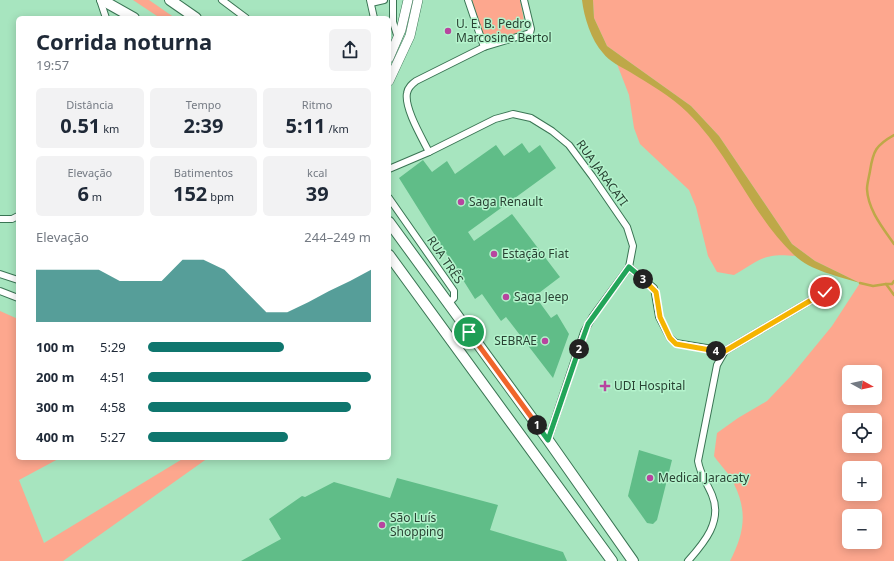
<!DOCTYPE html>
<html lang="pt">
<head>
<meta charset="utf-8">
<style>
  :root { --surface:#fff; --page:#f2f2f3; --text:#1f2937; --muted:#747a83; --accent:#0f766e }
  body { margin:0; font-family:"Noto Sans",sans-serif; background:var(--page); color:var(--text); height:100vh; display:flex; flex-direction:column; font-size:15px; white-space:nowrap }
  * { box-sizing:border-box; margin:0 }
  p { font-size:13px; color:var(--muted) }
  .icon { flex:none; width:22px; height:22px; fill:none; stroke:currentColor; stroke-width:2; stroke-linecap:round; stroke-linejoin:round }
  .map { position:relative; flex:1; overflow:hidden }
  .panel { position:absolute; left:16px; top:16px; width:375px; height:444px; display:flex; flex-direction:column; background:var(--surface); border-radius:6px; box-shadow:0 2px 10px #0003 }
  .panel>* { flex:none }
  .needle { width:26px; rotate:98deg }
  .tools { position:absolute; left:842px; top:365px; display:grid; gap:8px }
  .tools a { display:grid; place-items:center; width:40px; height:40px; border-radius:6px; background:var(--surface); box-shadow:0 2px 10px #0003; font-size:20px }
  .pin { position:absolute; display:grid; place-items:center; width:34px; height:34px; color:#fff; margin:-17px; border:2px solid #fff; border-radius:50%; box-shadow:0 1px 4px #0007 }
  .km { position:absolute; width:20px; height:20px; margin:-10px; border-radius:50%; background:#222; color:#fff; font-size:11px; line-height:20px; text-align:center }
  .round { display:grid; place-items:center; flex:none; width:42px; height:42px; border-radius:6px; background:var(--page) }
  .headline { display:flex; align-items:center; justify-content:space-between; height:68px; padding:0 20px }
  h1 { font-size:22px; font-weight:700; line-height:30px }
  .stats { display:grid; grid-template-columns:repeat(3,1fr); gap:6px; height:68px; padding:4px 20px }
  .stats div { display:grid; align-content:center; border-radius:6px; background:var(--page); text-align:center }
  .stats b { font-size:20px; font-weight:700 }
  .stats small { font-size:11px; font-weight:400 }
  .stats p { font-size:11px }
  .chart { height:112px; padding:8px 20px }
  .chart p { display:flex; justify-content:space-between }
  .chart svg { width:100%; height:72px; margin-top:4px; fill:var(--accent); opacity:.7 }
  ul { padding:0 20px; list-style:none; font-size:13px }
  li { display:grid; grid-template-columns:64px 48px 1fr; align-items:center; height:30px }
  li i { height:10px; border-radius:5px; background:var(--accent) }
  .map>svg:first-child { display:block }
</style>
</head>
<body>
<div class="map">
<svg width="894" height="561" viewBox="0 0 894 561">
  <rect width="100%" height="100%" fill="#a7e5bf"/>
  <g fill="#fda78e" fill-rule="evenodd">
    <polygon points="133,0 149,0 175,18 160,18"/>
    <path d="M 472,0 L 520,0 C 528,36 525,30 492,40 L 487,39 L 483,36 Z"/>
    <path d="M 593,0 L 894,0 L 894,561 L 730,561 C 744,534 748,512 734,484 C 730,474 720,465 714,456 L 717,433 L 738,418 L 767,401 L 791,376 L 832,326 L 860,283 L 815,261 L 792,244 L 719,136 L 691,106 L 607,46 L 594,18 ZM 849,372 L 875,372 L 875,398 L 849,398 ZM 849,420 L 875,420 L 875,446 L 849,446 ZM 849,468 L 875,468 L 875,494 L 849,494 ZM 849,516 L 875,516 L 875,542 L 849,542 Z"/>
    <path d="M 617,64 C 639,77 670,94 688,112 C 730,155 754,212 795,256 C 762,253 761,260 734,275 L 717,272 L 708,256 L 696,207 L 689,190 L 640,144 L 634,128 L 629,95 Z"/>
    <polygon points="0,311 18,319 18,458 60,458 19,480 44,543 184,458 208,458 63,561 0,561"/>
  </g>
  <path fill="#bea848" d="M 582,0 L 593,0 L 594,18 L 607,46 L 691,106 L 719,136 L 792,244 L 815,261 L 860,283 C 838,276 811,271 794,255 C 751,214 730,154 687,112 C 671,96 649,84 630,72 C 621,67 609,61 603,53 C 591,40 584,17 582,0 Z"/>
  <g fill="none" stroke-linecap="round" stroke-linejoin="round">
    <g stroke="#bea848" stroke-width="2.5">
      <path d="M 894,135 C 876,145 873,151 870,171 C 869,177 867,184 867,189 C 868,210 883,228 894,244"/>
      <polyline points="860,283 873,286 886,284 894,295"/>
      <polyline points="886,284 892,284 894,281"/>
    </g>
  </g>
  <g fill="#60bd88">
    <polygon points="522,143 529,153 540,145 556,168 468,232 474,241 512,214 560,277 535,296 551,318 557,314 569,334 553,378 506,317 501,321 482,294 475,299 399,178 423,160 432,172 447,161 455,174 496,145 504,156"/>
    <polygon points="639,450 672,460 657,520 653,524 647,523 628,496"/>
    <polygon points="397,478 498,505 490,530 563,552 567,561 241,561 281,539 269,519 302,496 305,497 334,482 390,498"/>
  </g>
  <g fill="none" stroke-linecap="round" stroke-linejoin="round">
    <g stroke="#3a7554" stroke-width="8">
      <g id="street">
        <polyline points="100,0 106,18"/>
        <polyline points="222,0 246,18"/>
        <polyline points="370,0 374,18"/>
        <polyline points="393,0 393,22 398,38"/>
        <polyline points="468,0 484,47"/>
        <polyline points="371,3 384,0"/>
        <path d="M 429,152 C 422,138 404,108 407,93 C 408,87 412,84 416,81 L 484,47 L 530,33 L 531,29 L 524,0"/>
        <polyline points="389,169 429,152 495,119 513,114 531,118 552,131 569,145 592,176 627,227 633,246 629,267 593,316 584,332 548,440"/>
        <polyline points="389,198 454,291 454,298 449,303"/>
        <polyline points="0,219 12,219 18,216"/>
        <polyline points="629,267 654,288 659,317 670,338 676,343 725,351"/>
        <polyline points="0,274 18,280"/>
        <polyline points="0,291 18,298"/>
        <path d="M 688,561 C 704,543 723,521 712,495 C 707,483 700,474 698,461 L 717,365 L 725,351 L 825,292"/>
      </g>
    </g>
    <g stroke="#3a7554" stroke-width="10">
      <g id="secondary">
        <polyline points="389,58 401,30 408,0"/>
        <polyline points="389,81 410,36 418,0"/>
      </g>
    </g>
    <g stroke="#3a7554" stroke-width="12">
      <g id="primary">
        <polyline points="102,0 134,18"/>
        <polyline points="170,0 196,18"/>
        <polyline points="389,222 548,440 633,561"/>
        <polyline points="389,255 612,561"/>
      </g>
    </g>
    <use href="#street" stroke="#fff" stroke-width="6"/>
    <use href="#secondary" stroke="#fff" stroke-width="9"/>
    <use href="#primary" stroke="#fff" stroke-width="10"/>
  </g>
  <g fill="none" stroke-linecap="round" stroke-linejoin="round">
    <g stroke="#fff" stroke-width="8">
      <polyline id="split-1" points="469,332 537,425"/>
    </g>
    <g stroke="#fff" stroke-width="8">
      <polyline id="split-2" points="537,425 548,440 579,349"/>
    </g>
    <g stroke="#fff" stroke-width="8">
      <polyline id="split-3" points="579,349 588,324 629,267 643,279"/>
    </g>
    <g stroke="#fff" stroke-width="8">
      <polyline id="split-4" points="643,279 656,292 660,317 670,338 676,344 716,351"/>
    </g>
    <g stroke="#fff" stroke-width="8">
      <polyline id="split-5" points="716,351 725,351 825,292"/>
    </g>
    <use href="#split-1" stroke="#f0652b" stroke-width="5"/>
    <use href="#split-2" stroke="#22a559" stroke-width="5"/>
    <use href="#split-3" stroke="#22a559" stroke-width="5"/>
    <use href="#split-4" stroke="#f5b400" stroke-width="5"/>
    <use href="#split-5" stroke="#f5b400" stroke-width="5"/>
  </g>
  <g fill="#b7459f" stroke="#b4f3cc" stroke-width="1.5">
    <circle cx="448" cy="31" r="4"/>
    <circle cx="461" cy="202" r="4"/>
    <circle cx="494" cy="254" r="4"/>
    <circle cx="506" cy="297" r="4"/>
    <circle cx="545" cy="341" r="4"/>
    <path d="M603 380h4v4h4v4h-4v4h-4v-4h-4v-4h4z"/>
    <circle cx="650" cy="478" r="4"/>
    <circle cx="382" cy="525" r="4"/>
  </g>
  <g text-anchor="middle" stroke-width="3" stroke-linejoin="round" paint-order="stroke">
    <g font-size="12" fill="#294233" stroke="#b4f3cc" text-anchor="start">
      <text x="456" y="28">U. E. B. Pedro<tspan x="456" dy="14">Marcosine Bertol</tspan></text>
      <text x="469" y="206">Saga Renault</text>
      <text x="502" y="258">Estação Fiat</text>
      <text x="514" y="301">Saga Jeep</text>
      <text x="537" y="345" text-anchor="end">SEBRAE</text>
      <text x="614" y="390">UDI Hospital</text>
      <text x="658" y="482">Medical Jaracaty</text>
      <text x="390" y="522">São Luís<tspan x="390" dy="14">Shopping</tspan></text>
    </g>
    <g font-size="12" fill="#294233" stroke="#b4f3cc">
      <text transform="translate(602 173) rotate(54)" y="4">RUA JARACATI</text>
      <text transform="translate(445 260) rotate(56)" y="4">RUA TRÊS</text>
    </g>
  </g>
</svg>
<div class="tools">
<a><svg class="needle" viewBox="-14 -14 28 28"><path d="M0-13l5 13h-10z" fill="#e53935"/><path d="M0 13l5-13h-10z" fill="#747a83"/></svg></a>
<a><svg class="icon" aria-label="locate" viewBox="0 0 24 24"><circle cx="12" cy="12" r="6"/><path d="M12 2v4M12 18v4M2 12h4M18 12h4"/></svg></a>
<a>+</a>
<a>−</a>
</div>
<div class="pin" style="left:469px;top:332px;background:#1e9e55"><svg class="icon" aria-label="arrive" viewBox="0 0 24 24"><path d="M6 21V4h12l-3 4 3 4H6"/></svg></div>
<div class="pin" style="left:825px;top:292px;background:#d93025"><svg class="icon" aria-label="check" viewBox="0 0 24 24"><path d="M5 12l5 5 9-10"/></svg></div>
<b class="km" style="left:537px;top:425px">1</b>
<b class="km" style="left:579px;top:349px">2</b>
<b class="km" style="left:643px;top:279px">3</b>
<b class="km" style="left:716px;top:351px">4</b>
<section class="panel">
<div class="headline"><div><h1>Corrida noturna</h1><p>19:57</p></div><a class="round"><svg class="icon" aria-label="share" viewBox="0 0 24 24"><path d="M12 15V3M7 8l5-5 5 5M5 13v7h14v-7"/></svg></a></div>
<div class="stats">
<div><p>Distância</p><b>0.51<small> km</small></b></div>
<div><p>Tempo</p><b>2:39</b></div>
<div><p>Ritmo</p><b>5:11<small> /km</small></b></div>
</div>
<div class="stats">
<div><p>Elevação</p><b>6<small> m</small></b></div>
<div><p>Batimentos</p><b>152<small> bpm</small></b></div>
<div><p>kcal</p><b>39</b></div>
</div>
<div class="chart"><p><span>Elevação</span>244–249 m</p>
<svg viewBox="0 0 160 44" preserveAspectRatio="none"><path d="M0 44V12L10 12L20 12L30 12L40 19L50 19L60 19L70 6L80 6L90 12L100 25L110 38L120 38L130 32L140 25L150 19L160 12V44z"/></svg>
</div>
<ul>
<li><b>100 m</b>5:29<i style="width:61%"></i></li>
<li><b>200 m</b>4:51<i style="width:100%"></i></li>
<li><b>300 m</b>4:58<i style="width:91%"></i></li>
<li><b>400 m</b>5:27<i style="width:63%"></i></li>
</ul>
</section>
</div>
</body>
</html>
